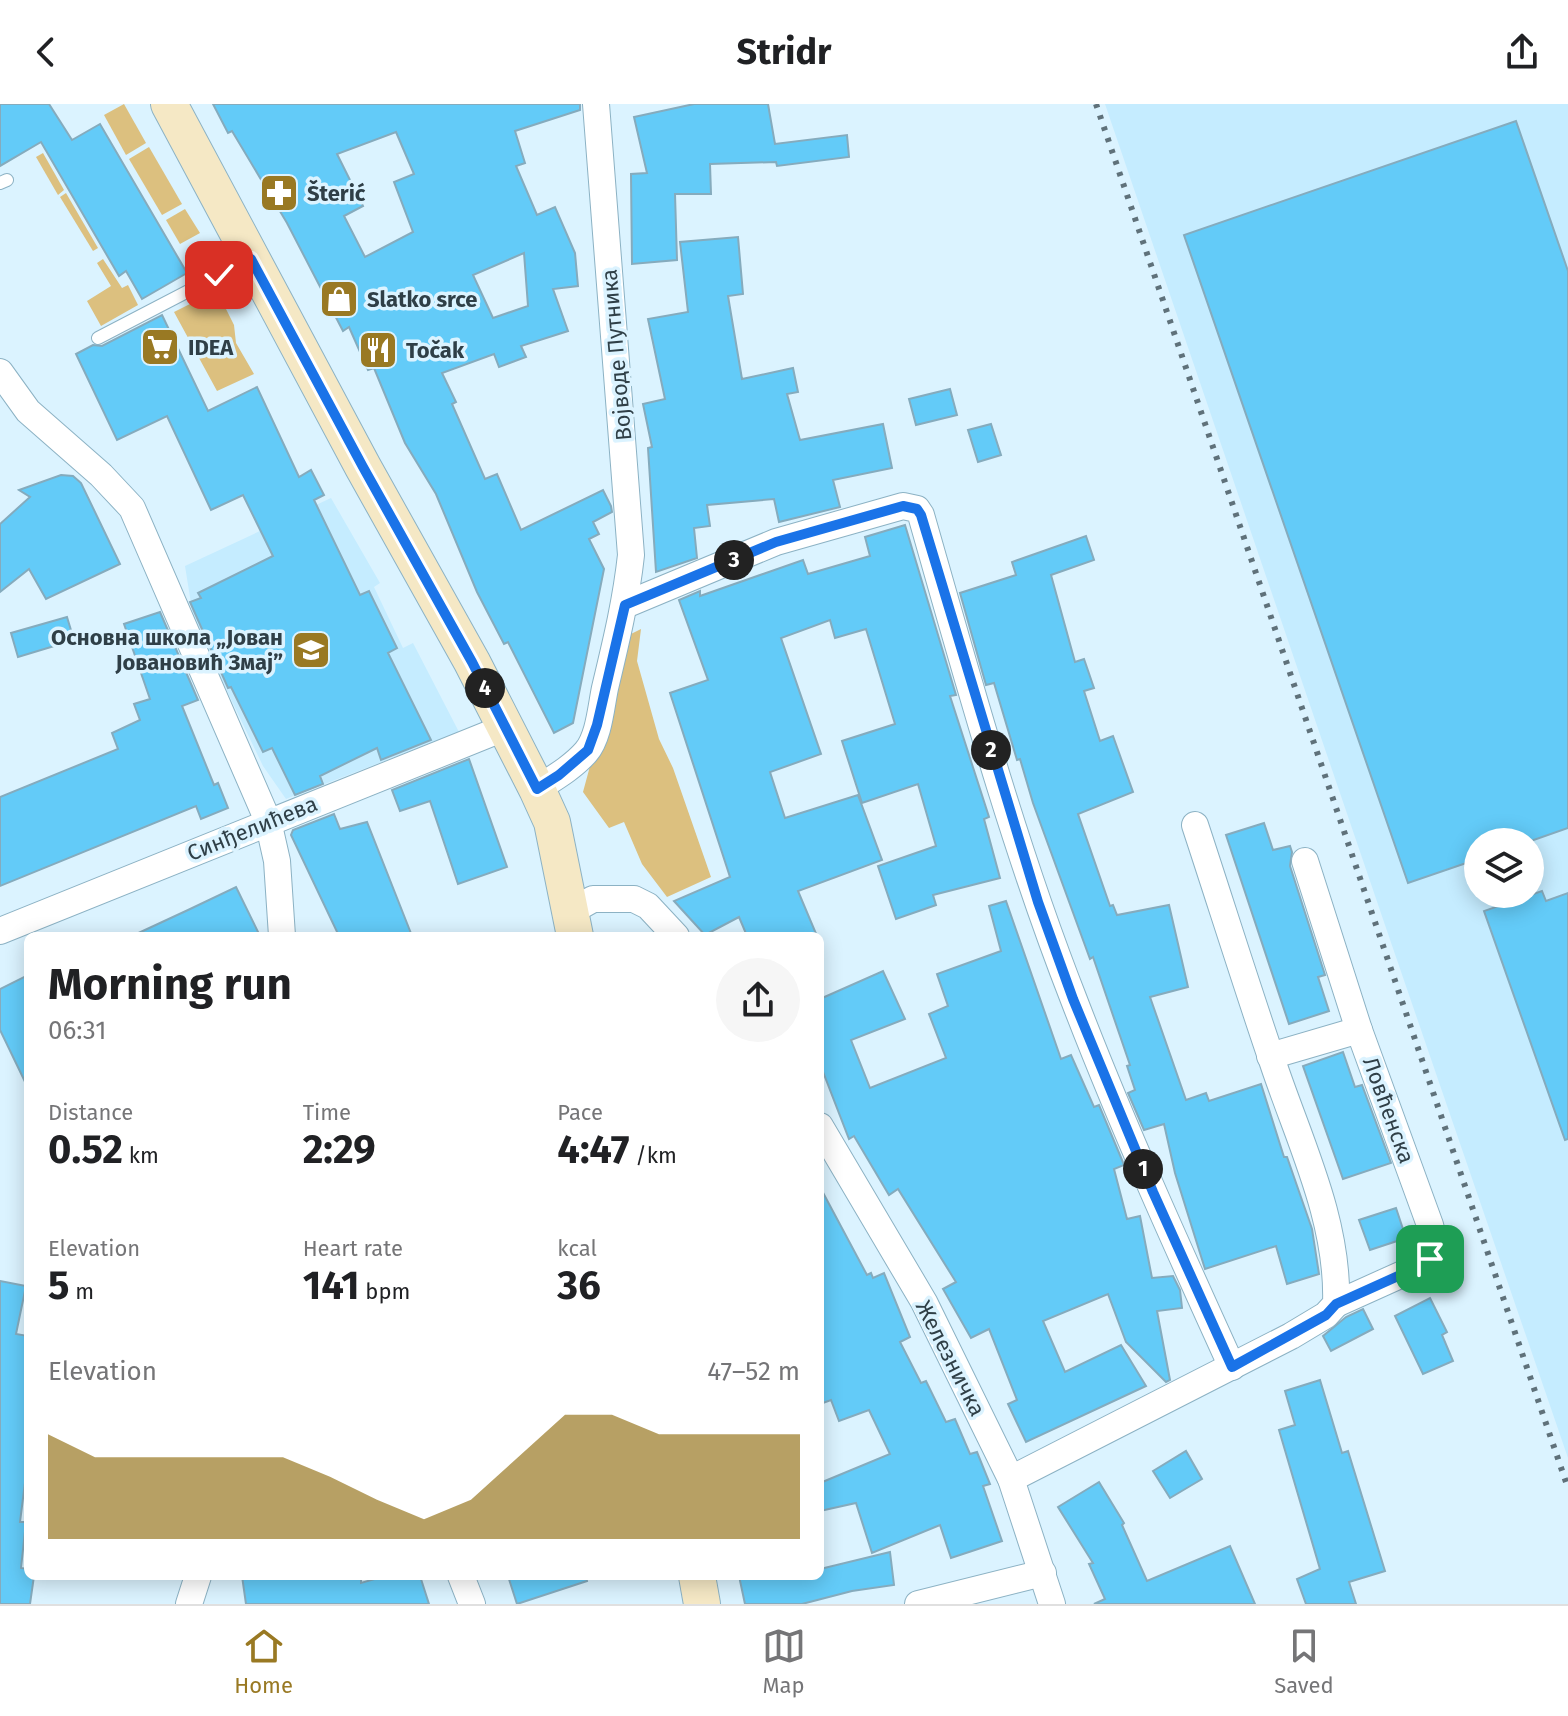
<!DOCTYPE html>
<html lang="en">
<head>
<meta charset="utf-8">
<style>
  :root { --surface:#fff; --page:#f6f6f6; --text:#202124; --muted:#757577; --line:#e0e0e0; --accent:#997923 }
  body { margin:0; font-family:"Fira Sans",sans-serif; background:var(--page); color:var(--text); height:100vh; display:flex; flex-direction:column; font-size:30px; white-space:nowrap }
  * { box-sizing:border-box; margin:0 }
  p { font-size:26px; color:var(--muted) }
  .icon { flex:none; width:44px; height:44px; fill:none; stroke:currentColor; stroke-width:2; stroke-linecap:round; stroke-linejoin:round }
  .map { position:relative; flex:1; overflow:hidden }
  .side { position:absolute; left:24px; top:828px; width:800px; height:648px; display:flex; flex-direction:column; background:var(--surface); border-radius:12px; box-shadow:0 4px 20px #0003 }
  .side>* { flex:none }
  .controls { position:absolute; left:1464px; top:724px; display:grid; gap:16px }
  .controls a { display:grid; place-items:center; width:80px; height:80px; border-radius:50%; background:var(--surface); box-shadow:0 4px 20px #0003; font-size:40px }
  .pin { position:absolute; display:grid; place-items:center; width:68px; height:68px; color:#fff; margin:-34px; border-radius:16px; box-shadow:0 4px 12px #0006 }
  .km { position:absolute; width:40px; height:40px; margin:-20px; border-radius:50%; background:#222; color:#fff; font-size:22px; line-height:40px; text-align:center }
  .round { display:grid; place-items:center; flex:none; width:84px; height:84px; border-radius:42px; background:var(--page) }
  .summary { display:flex; align-items:center; justify-content:space-between; height:136px; padding:0 24px }
  h1 { font-size:44px; font-weight:700; line-height:60px }
  .figures { display:grid; grid-template-columns:repeat(3,1fr); gap:12px; height:136px; padding:8px 24px }
  .figures div { display:grid; align-content:center }
  .figures b { font-size:40px; font-weight:700 }
  .figures small { font-size:22px; font-weight:400 }
  .figures p { font-size:22px }
  .chart { height:224px; padding:16px 24px }
  .chart p { display:flex; justify-content:space-between }
  .chart svg { width:100%; height:144px; margin-top:8px; fill:var(--accent); opacity:.7 }
  header { display:flex; justify-content:space-between; align-items:center; height:104px; padding:0 24px; background:var(--surface); font-size:36px; font-weight:700 }
  .tab-bar { display:flex; justify-content:space-around; align-items:center; height:112px; border-top:2px solid var(--line); background:var(--surface); font-size:22px; color:var(--muted) }
  .tab-bar a { display:grid; justify-items:center; gap:4px }
  .tab-bar .active { color:var(--accent) }
  .map>svg:first-child { display:block }
</style>
</head>
<body>
<header><svg class="icon" aria-label="back" viewBox="0 0 24 24"><path d="M15 5l-7 7 7 7"/></svg>Stridr<svg class="icon" aria-label="share" viewBox="0 0 24 24"><path d="M12 15V3M7 8l5-5 5 5M5 13v7h14v-7"/></svg></header>
<div class="map">
<svg width="1568" height="1500" viewBox="0 0 1568 1500">
  <rect width="100%" height="100%" fill="#dbf3ff"/>
  <g fill="#c5ecff" fill-rule="evenodd">
    <path d="M 1105,0 L 1568,0 L 1568,1354 L 1385,821 ZM 1478,738 L 1530,738 L 1530,790 L 1478,790 Z"/>
    <polygon points="331,394 380,479 374,483 403,544 413,539 459,628 286,695 263,662 194,518 185,462"/>
  </g>
  <g fill="#dcc07f">
    <polygon points="124,0 146,39 126,51 104,11"/>
    <polygon points="149,43 182,100 162,111 129,55"/>
    <polygon points="43,49 64,86 58,91 36,53"/>
    <polygon points="66,89 98,144 93,147 60,93"/>
    <polygon points="185,105 200,129 180,140 166,116"/>
    <polygon points="103,155 122,184 128,181 138,201 101,222 87,197 111,182 97,159"/>
    <polygon points="206,192 224,201 234,221 236,239 254,270 217,287 174,208"/>
    <polygon points="641,525 637,557 659,635 673,664 711,773 667,793 642,760 624,718 609,724 583,688 625,533"/>
  </g>
  <g fill="#63cbf8" stroke="#85abbd" stroke-width="2" fill-rule="evenodd">
    <polygon points="0,0 49,0 72,36 100,20 187,169 142,195 126,167 119,172 41,38 0,62"/>
    <path d="M 213,0 L 580,0 L 580,6 L 515,27 L 525,59 L 516,62 L 537,111 L 555,103 L 575,149 L 578,182 L 553,185 L 568,227 L 521,242 L 526,253 L 499,263 L 494,250 L 442,269 L 456,298 L 452,300 L 485,375 L 497,370 L 521,426 L 603,386 L 611,402 L 612,408 L 593,418 L 599,430 L 589,435 L 604,465 L 573,619 L 554,629 L 508,538 L 504,540 L 477,488 L 436,390 L 405,339 L 374,264 L 368,266 L 349,223 L 343,227 L 287,119 L 232,27 L 228,29 ZM 396,28 L 414,70 L 394,78 L 413,128 L 365,153 L 344,112 L 363,102 L 337,50 ZM 524,149 L 528,202 L 493,214 L 473,171 Z"/>
    <polygon points="694,0 768,0 775,40 847,31 849,53 777,62 776,58 710,60 711,90 675,90 677,156 632,160 631,70 647,69 634,13"/>
    <polygon points="1516,17 1568,167 1568,724 1528,738 1478,738 1478,755 1408,779 1184,131"/>
    <polygon points="738,133 743,190 728,192 742,275 793,264 798,288 787,290 800,336 883,320 892,364 833,376 840,403 779,418 774,395 707,401 710,422 694,424 697,454 656,468 648,344 652,343 643,300 665,295 648,215 688,208 680,138"/>
    <polygon points="162,211 208,307 257,283 299,373 311,366 324,391 314,396 360,491 369,487 397,544 388,549 431,636 381,656 377,644 320,672 323,680 295,691 272,644 263,648 231,583 228,584 190,498 201,494 198,489 273,452 243,391 211,406 167,312 117,336 76,250 93,241 102,242"/>
    <polygon points="950,285 957,311 916,321 909,295"/>
    <polygon points="991,320 1001,351 978,358 968,326"/>
    <polygon points="61,371 73,372 81,379 120,460 46,495 29,465 0,488 0,420 30,393 19,386"/>
    <polygon points="905,421 956,591 950,592 989,713 984,715 1000,774 933,791 936,801 896,815 878,762 936,742 918,680 862,699 842,637 895,620 866,525 835,534 830,516 781,534 821,650 770,668 785,714 858,691 882,756 798,787 817,832 747,832 739,813 705,831 674,797 730,773 670,589 708,576 679,496 700,487 700,492 803,456 808,470 870,452 865,433"/>
    <polygon points="1086,432 1094,456 1051,471 1075,558 1084,555 1094,584 1084,587 1100,637 1113,632 1133,688 1078,710 1110,802 1113,801 1117,811 1169,801 1188,883 1150,893 1186,996 1206,989 1209,997 1261,980 1284,1053 1287,1053 1312,1125 1319,1170 1287,1180 1276,1142 1205,1165 1175,1069 1164,1020 1144,1026 1128,989 1135,986 1127,962 1130,961 1093,853 1090,855 1033,699 1020,655 1017,656 994,579 986,581 960,489 1016,471 1012,458"/>
    <polygon points="160,508 198,596 182,602 214,681 218,679 228,704 201,715 196,702 0,782 0,693 118,645 112,629 140,616 134,600 150,595 124,520"/>
    <polygon points="67,513 74,536 18,553 11,529"/>
    <polygon points="469,655 507,763 458,780 430,697 400,707 392,686"/>
    <polygon points="334,710 340,725 367,718 412,832 339,832 291,731 293,726"/>
    <polygon points="1264,719 1273,746 1290,742 1292,748 1290,762 1325,871 1318,873 1329,907 1289,920 1226,731"/>
    <polygon points="236,783 260,832 132,832 188,806"/>
    <polygon points="1542,787 1546,797 1568,789 1568,1035 1565,1036 1484,807"/>
    <polygon points="1006,797 1061,955 1071,951 1094,1003 1099,1001 1122,1056 1124,1061 1114,1065 1127,1115 1140,1112 1152,1174 1173,1172 1180,1186 1182,1204 1157,1207 1170,1276 1166,1278 1126,1238 1108,1190 1043,1217 1065,1268 1121,1241 1146,1282 1026,1338 1008,1300 1017,1296 989,1225 971,1234 943,1185 956,1178 898,1085 889,1091 854,1032 849,1035 820,960 820,895 883,867 905,915 851,936 870,984 946,954 929,910 948,902 937,870 1001,847 989,802"/>
    <polygon points="28,871 28,984 0,926 0,885"/>
    <polygon points="1343,948 1355,983 1362,981 1391,1059 1343,1075 1303,962"/>
    <polygon points="820,1083 867,1171 871,1169 873,1174 884,1169 910,1233 900,1238 921,1279 926,1277 946,1318 955,1315 970,1350 977,1348 990,1380 983,1382 1002,1437 951,1454 940,1421 872,1449 856,1399 820,1407 820,1379 890,1350 869,1306 839,1317 831,1296 820,1300"/>
    <polygon points="1396,1104 1406,1134 1370,1146 1359,1116"/>
    <polygon points="0,1177 26,1182 16,1230 28,1232 28,1355 20,1418 26,1418 21,1464 28,1465 28,1472 34,1472 30,1500 0,1500"/>
    <polygon points="1430,1194 1447,1228 1442,1231 1453,1257 1423,1270 1395,1212"/>
    <polygon points="1363,1205 1373,1225 1331,1247 1323,1232 1346,1213"/>
    <polygon points="1320,1276 1342,1349 1348,1347 1385,1467 1349,1478 1356,1500 1306,1500 1297,1475 1320,1465 1279,1326 1295,1321 1285,1287"/>
    <polygon points="1186,1347 1202,1375 1170,1394 1153,1367"/>
    <polygon points="1099,1378 1124,1419 1122,1421 1147,1477 1230,1442 1255,1500 1094,1500 1105,1495 1089,1460 1093,1459 1058,1403"/>
    <polygon points="890,1448 894,1481 852,1487 802,1500 745,1500 739,1472 820,1472 820,1465"/>
    <polygon points="242,1472 361,1472 361,1479 385,1472 420,1472 429,1500 246,1500"/>
    <polygon points="508,1472 586,1472 587,1477 517,1500"/>
  </g>
  <g fill="none" stroke-linecap="round" stroke-linejoin="round">
    <g stroke="#8cb2c4" stroke-width="14">
      <g id="service">
        <polyline points="0,79 7,76"/>
        <polyline points="98,234 248,156"/>
      </g>
    </g>
    <g stroke="#8cb2c4" stroke-width="28">
      <g id="minor">
        <polyline points="0,268 28,307 101,371 132,404 268,717 277,757 282,832"/>
        <path d="M 625,501 L 776,438 L 903,402 L 917,405 L 921,411 C 967,572 1013,741 1074,896 C 1122,1021 1177,1142 1232,1263"/>
        <path d="M 537,685 C 554,674 573,663 586,648 C 599,633 601,603 605,584 C 616,538 626,497 631,451 L 596,0"/>
        <polyline points="1305,757 1359,926 1430,1121 1434,1137 1433,1147 1427,1159 1336,1200"/>
        <polyline points="570,808 593,795 634,795 648,802 676,832"/>
        <polyline points="0,827 504,624"/>
        <polyline points="1270,952 1359,926"/>
        <polyline points="820,1022 924,1198 1011,1375 1052,1500"/>
        <path d="M 1011,1375 L 1291,1232 L 1326,1211 L 1336,1200 C 1339,1116 1299,1037 1273,959 C 1246,880 1221,800 1195,721"/>
        <polyline points="461,1472 472,1500"/>
        <polyline points="189,1500 198,1472"/>
        <polyline points="918,1500 1043,1469"/>
      </g>
    </g>
    <g stroke="#8cb2c4" stroke-width="38">
      <g id="secondary">
        <polyline points="169,0 363,363 472,558 537,685 552,718 575,832"/>
        <polyline points="697,1472 702,1500"/>
      </g>
    </g>
    <use href="#service" stroke="#fff" stroke-width="12"/>
    <use href="#minor" stroke="#fff" stroke-width="26"/>
    <use href="#secondary" stroke="#f5e8c5" stroke-width="36"/>
    <polyline stroke="#5f717a" stroke-width="6" stroke-dasharray="4 8" stroke-linecap="butt" points="1096,0 1568,1384"/>
  </g>
  <g fill="none" stroke-linecap="round" stroke-linejoin="round">
    <g stroke="#fff" stroke-width="16">
      <polyline id="route" points="219,171 251,155 363,363 472,558 537,685 559,671 588,646 597,621 625,501 776,438 903,402 917,405 921,411 1038,798 1073,895 1153,1088 1232,1263 1326,1211 1336,1200 1427,1159 1430,1155"/>
    </g>
    <use href="#route" stroke="#1a73e8" stroke-width="10"/>
  </g>
  <defs>
    <g id="pharmacy-square" transform="scale(2)"><rect x="-9" y="-9" width="18" height="18" rx="4" fill="#997923" stroke="#dbf3ff"/><path d="M-2-6h4v4h4v4h-4v4h-4v-4h-4v-4h4Z" fill="#fff"/></g>
    <g id="shop-square" transform="scale(2)"><rect x="-9" y="-9" width="18" height="18" rx="4" fill="#997923" stroke="#dbf3ff"/><path d="M-5-2.5h2.3a2.7 3.5 0 0 1 5.4 0H5L5.5 6h-11ZM-1.5-2.5h3a1.5 2.3 0 0 0-3 0Z" fill="#fff"/></g>
    <g id="supermarket-square" transform="scale(2)"><rect x="-9" y="-9" width="18" height="18" rx="4" fill="#997923" stroke="#dbf3ff"/><path d="M-6-5.5h2.5l.6 2H6L4.5 2H-2.5L-4.4-4H-6ZM-1.5 3.2a1.3 1.3 0 1 0 .1 0ZM3 3.2a1.3 1.3 0 1 0 .1 0Z" fill="#fff"/></g>
    <g id="restaurant-square" transform="scale(2)"><rect x="-9" y="-9" width="18" height="18" rx="4" fill="#997923" stroke="#dbf3ff"/><path d="M-5-6h1v4h1v-4h1v4h1v-4h1v5L-1.5 .5V6h-2V.5L-5-1ZM5-6V6H3V1.5H1.5Q1.5-4 5-6Z" fill="#fff"/></g>
    <g id="school-square" transform="scale(2)"><rect x="-9" y="-9" width="18" height="18" rx="4" fill="#997923" stroke="#dbf3ff"/><path d="M0-5L7-2L0 1L-7-2ZM-4 1L0 2.5L4 1V4Q0 6-4 4Z" fill="#fff"/></g>
  </defs>
  <g fill-rule="evenodd">
    <use href="#pharmacy-square" x="279" y="89"/>
    <use href="#shop-square" x="339" y="195"/>
    <use href="#supermarket-square" x="160" y="243"/>
    <use href="#restaurant-square" x="378" y="246"/>
    <use href="#school-square" x="311" y="546"/>
  </g>
  <g text-anchor="middle" stroke-width="7" stroke-linejoin="round" paint-order="stroke">
    <g font-size="22" font-weight="bold" fill="#2f3f47" stroke="#dbf3ff" text-anchor="start">
      <text x="307" y="97">Šterić</text>
      <text x="367" y="203">Slatko srce</text>
      <text x="188" y="251">IDEA</text>
      <text x="406" y="254">Točak</text>
      <text x="283" y="541" text-anchor="end">Основна школа „Јован<tspan x="283" dy="25">Јовановић Змај”</tspan></text>
    </g>
    <g font-size="22" fill="#2f3f47" stroke="#dbf3ff">
      <text transform="translate(616 251) rotate(-95)" y="8">Војводе Путника</text>
      <text transform="translate(252 724) rotate(-22)" y="8">Синђелићева</text>
      <text transform="translate(1389 1006) rotate(70)" y="8">Ловћенска</text>
      <text transform="translate(951 1254) rotate(63)" y="8">Железничка</text>
    </g>
  </g>
</svg>
<div class="controls">
<a><svg class="icon" aria-label="layers" viewBox="0 0 24 24"><path d="M12 4l9 5-9 5-9-5zM3 14l9 5 9-5"/></svg></a>
</div>
<div class="pin" style="left:1430px;top:1155px;background:#1e9e55"><svg class="icon" aria-label="arrive" viewBox="0 0 24 24"><path d="M6 21V4h12l-3 4 3 4H6"/></svg></div>
<div class="pin" style="left:219px;top:171px;background:#d93025"><svg class="icon" aria-label="check" viewBox="0 0 24 24"><path d="M5 12l5 5 9-10"/></svg></div>
<b class="km" style="left:1143px;top:1065px">1</b>
<b class="km" style="left:991px;top:646px">2</b>
<b class="km" style="left:734px;top:456px">3</b>
<b class="km" style="left:485px;top:584px">4</b>
<section class="side">
<div class="summary"><div><h1>Morning run</h1><p>06:31</p></div><a class="round"><svg class="icon" aria-label="share" viewBox="0 0 24 24"><path d="M12 15V3M7 8l5-5 5 5M5 13v7h14v-7"/></svg></a></div>
<div class="figures">
<div><p>Distance</p><b>0.52<small> km</small></b></div>
<div><p>Time</p><b>2:29</b></div>
<div><p>Pace</p><b>4:47<small> /km</small></b></div>
</div>
<div class="figures">
<div><p>Elevation</p><b>5<small> m</small></b></div>
<div><p>Heart rate</p><b>141<small> bpm</small></b></div>
<div><p>kcal</p><b>36</b></div>
</div>
<div class="chart"><p><span>Elevation</span>47–52 m</p>
<svg viewBox="0 0 160 44" preserveAspectRatio="none"><path d="M0 44V12L10 19L20 19L30 19L40 19L50 19L60 25L70 32L80 38L90 32L100 19L110 6L120 6L130 12L140 12L150 12L160 12V44z"/></svg>
</div>
</section>
</div>
<nav class="tab-bar">
<a class="active"><svg class="icon" aria-label="home" viewBox="0 0 24 24"><path d="M3 11l9-7 9 7M6 9v11h12V9"/></svg>Home</a>
<a><svg class="icon" aria-label="map" viewBox="0 0 24 24"><path d="M3 6l6-2 6 2 6-2v14l-6 2-6-2-6 2zM9 4v14M15 6v14"/></svg>Map</a>
<a><svg class="icon" aria-label="saved" viewBox="0 0 24 24"><path d="M7 4h10v16l-5-4-5 4z"/></svg>Saved</a>
</nav>
</body>
</html>
